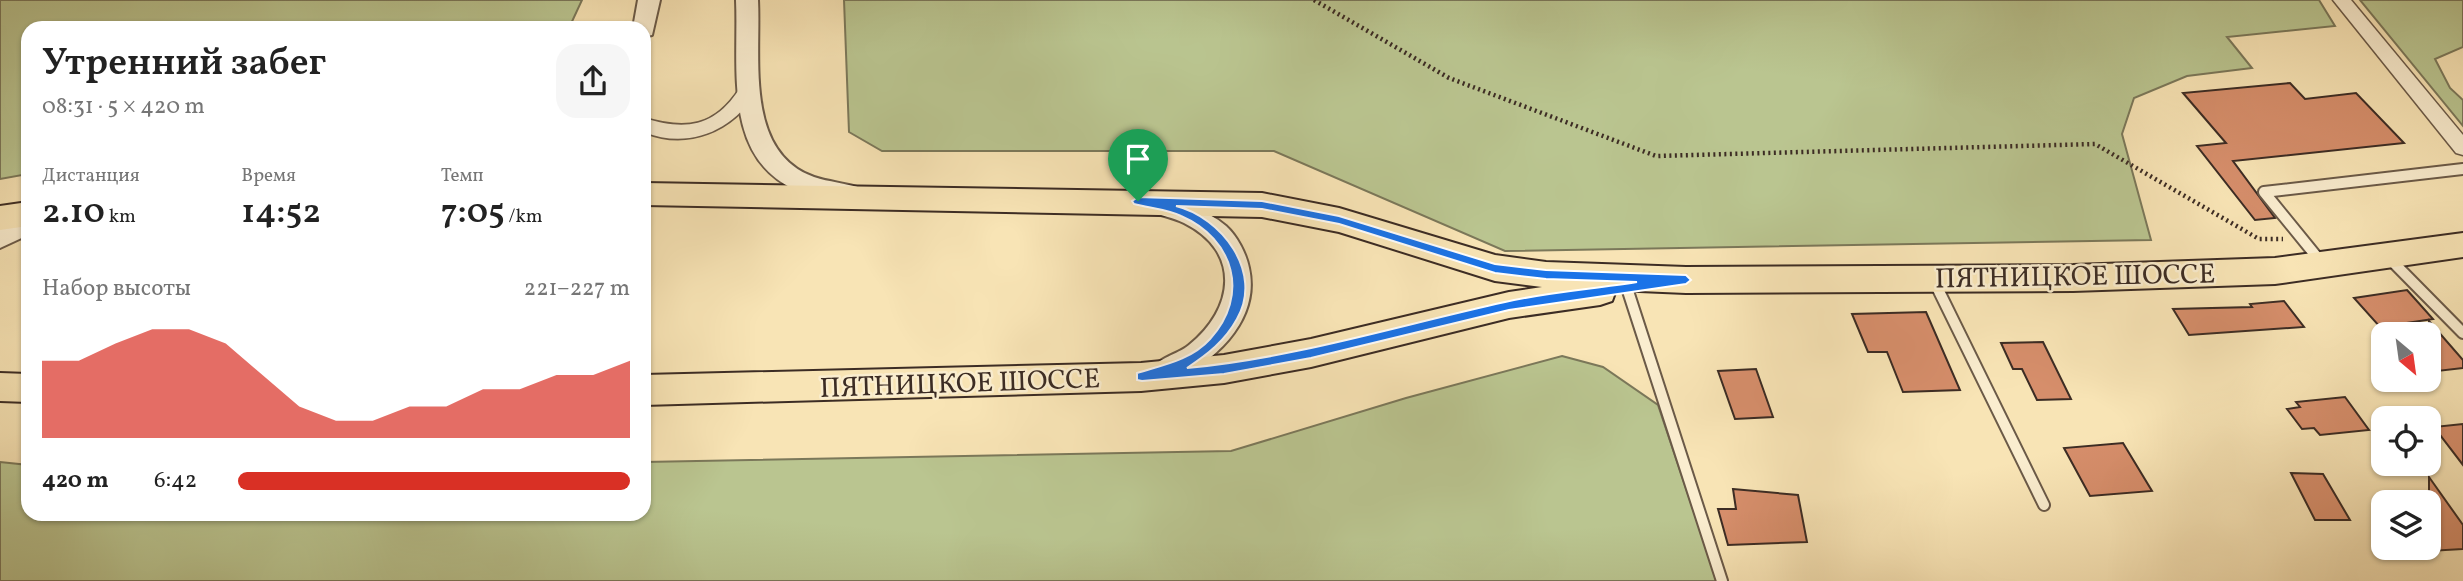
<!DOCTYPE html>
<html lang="ru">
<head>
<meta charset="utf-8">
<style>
  :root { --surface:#fff; --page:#f6f6f6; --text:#222; --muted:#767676; --accent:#d93025 }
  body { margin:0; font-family:Vollkorn,serif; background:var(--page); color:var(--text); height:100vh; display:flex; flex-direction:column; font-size:26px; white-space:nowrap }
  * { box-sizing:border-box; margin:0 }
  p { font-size:23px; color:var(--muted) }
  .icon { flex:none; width:38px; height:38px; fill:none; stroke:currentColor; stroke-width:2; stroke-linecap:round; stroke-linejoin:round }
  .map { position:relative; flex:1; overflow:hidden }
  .details { position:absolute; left:21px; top:21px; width:630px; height:500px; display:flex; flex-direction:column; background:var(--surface); border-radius:21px; box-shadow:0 2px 5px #0004 }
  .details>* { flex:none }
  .needle { width:46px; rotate:151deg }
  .fabs { position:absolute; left:2371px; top:322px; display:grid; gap:14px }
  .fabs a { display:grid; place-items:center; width:70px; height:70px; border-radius:14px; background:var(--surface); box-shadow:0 2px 5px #0004; font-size:35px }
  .pin { position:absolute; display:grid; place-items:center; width:60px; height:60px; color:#fff; margin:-72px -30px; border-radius:50% 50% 50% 0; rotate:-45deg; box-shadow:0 0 7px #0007 }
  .pin .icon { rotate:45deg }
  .round { display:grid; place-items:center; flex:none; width:74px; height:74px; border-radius:21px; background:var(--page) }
  .overview { display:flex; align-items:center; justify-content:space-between; height:119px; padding:0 21px }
  h1 { font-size:38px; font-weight:600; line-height:52px }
  .metrics { display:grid; grid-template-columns:repeat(3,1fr); gap:10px; height:119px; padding:7px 21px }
  .metrics div { display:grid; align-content:center }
  .metrics b { font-size:35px; font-weight:600 }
  .metrics small { font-size:19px; font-weight:400 }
  .metrics p { font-size:19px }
  .chart { height:196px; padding:14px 21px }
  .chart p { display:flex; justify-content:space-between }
  .chart svg { width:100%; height:126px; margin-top:7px; fill:var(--accent); opacity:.7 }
  ul { padding:0 21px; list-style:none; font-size:23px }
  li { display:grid; grid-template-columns:112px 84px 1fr; align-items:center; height:52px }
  li i { height:18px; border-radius:9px; background:var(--accent) }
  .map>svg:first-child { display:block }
</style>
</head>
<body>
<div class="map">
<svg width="2463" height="581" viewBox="0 0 2463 581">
  <rect width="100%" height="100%" fill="#f8e4b5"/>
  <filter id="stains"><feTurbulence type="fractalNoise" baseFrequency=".00286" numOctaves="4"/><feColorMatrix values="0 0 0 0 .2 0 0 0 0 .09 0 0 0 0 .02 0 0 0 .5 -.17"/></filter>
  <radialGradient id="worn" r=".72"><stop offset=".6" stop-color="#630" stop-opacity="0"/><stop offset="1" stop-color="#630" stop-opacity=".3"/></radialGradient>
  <g fill="#bac590" stroke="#7b785a" stroke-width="2">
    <polygon points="0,0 582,0 569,28 28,28 28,174 0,179"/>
    <polygon points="844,0 2319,0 2335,26 2227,37 2252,68 2187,76 2134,98 2122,134 2151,240 1505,251 1274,151 882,151 849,132"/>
    <polygon points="2360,0 2463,0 2463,47 2435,59 2450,88 2463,100 2463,126"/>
    <polygon points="1562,356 1603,367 1658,405 1717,581 0,581 0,462 28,465 28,514 644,514 644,462 1231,451 1406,398"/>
  </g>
  <g fill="#d68e6b" stroke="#3c2c24" stroke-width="2">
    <polygon points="2290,83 2305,99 2356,93 2404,143 2233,161 2275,218 2255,220 2197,146 2226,143 2183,93"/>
    <polygon points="2407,290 2433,319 2380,327 2354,298"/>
    <polygon points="2284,301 2304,327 2189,335 2173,309 2252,307 2250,304"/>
    <polygon points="1926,312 1960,390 1903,392 1887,352 1868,352 1852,314"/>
    <polygon points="2429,321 2463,360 2463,368 2429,372"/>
    <polygon points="2043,342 2071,399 2037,400 2022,369 2013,369 2001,343"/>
    <polygon points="1756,369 1773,417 1735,419 1718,371"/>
    <polygon points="2345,397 2369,430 2320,435 2314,428 2302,429 2287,409 2300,407 2296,402"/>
    <polygon points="2463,424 2463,465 2434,427"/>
    <polygon points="2123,443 2152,491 2090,496 2064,448"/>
    <polygon points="2291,473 2323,474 2350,520 2315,520"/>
    <polygon points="2429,477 2463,525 2463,549 2429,551"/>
    <polygon points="1733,489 1798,495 1807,542 1728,545 1718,509 1736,509"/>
  </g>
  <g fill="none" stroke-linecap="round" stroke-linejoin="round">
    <g stroke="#6b5a48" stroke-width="14">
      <g id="service">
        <polyline points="2389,258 2463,333"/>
        <polyline points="2321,262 2264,192 2463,169"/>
        <polyline points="1933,279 2044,505"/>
        <polyline points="1627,288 1722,581"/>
      </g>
    </g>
    <g stroke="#6b5a48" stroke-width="3">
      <g id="minor">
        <polygon points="2333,0 2351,0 2463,135 2463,155 2456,153"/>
        <path d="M 747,86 L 754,88 L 756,92 C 733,131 688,150 644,132 L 644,118 C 686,131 715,127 740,88 Z"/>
      </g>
    </g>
    <g stroke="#6b5a48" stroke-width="4">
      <g id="tertiary">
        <polygon points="638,0 660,0 652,35 644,37 644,28 633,28"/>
        <path d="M 736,0 L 758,0 C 761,58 744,152 814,177 C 829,182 845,183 861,188 L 864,194 L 861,200 L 852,203 C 833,199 812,197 794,189 C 722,156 739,65 736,0 Z"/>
        <path d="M 1157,196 C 1182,203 1206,209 1226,226 C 1237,236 1246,253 1249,268 C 1261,322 1211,367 1164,383 L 1154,380 L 1150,372 C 1158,357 1177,355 1189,345 C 1234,309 1242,252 1184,223 C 1174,218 1160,215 1148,211 L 1145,205 L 1148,199 Z"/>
        <polygon points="28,215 28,235 0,248 0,227"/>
      </g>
    </g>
    <g stroke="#3c2c24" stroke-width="4">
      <g id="primary">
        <polygon points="644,183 1262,193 1339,208 1495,255 1546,262 1686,267 2073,265 2275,258 2463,233 2463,257 2275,284 2073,291 1686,293 1616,290 1612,301 1600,305 1509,318 1311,367 1224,383 1141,391 644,405 644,375 1141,363 1224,355 1311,339 1509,292 1542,287 1495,281 1339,232 1262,217 644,205"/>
        <polygon points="28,202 28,226 0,230 0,206"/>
        <polygon points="0,373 28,374 28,402 0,401"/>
      </g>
    </g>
    <polyline stroke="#3c2c24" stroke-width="4.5" stroke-dasharray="2 3.5" stroke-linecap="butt" points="1314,0 1449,78 1656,156 2095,144 2259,239 2283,239"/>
    <use href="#service" stroke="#faedcf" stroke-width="10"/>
    <use href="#minor" fill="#faedcf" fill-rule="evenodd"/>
    <use href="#tertiary" fill="#faedcf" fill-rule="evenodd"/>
    <use href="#primary" fill="#f8e4b5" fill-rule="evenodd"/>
  </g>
  <path fill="#1a73e8" stroke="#fff" stroke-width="2" fill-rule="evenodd" d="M 1138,197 L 1262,201 L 1339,216 L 1495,264 L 1546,270 L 1686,275 L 1691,280 L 1686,284 L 1509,310 L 1311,358 L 1224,374 L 1142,381 L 1137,380 L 1137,373 C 1163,365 1191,360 1210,339 C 1250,295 1234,239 1181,216 C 1167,209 1149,208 1134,204 L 1132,201 ZM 1176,206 L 1262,209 L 1339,224 L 1495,273 L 1546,279 L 1637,282 C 1594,289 1548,292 1505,302 C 1400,325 1295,358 1187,368 C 1208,354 1225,341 1237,319 C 1264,272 1221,217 1176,206 Z"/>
  <g text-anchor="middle" stroke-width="5" stroke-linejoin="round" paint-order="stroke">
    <g font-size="28" fill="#3c2c24" stroke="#faedcf">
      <text transform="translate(2075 275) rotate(-1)" y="10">ПЯТНИЦКОЕ ШОССЕ</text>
      <text transform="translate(960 382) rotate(-2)" y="10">ПЯТНИЦКОЕ ШОССЕ</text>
    </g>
  </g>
  <rect width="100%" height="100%" filter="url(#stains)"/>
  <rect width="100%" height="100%" fill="url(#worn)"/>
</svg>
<div class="fabs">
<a><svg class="needle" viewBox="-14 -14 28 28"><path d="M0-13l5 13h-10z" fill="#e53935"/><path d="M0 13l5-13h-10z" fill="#767676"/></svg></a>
<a><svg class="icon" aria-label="locate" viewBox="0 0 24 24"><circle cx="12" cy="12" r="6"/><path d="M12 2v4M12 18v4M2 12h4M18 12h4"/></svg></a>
<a><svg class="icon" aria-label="layers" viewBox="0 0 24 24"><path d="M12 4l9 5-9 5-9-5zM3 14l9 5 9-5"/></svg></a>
</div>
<div class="pin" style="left:1138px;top:201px;background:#1e9e55"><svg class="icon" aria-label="arrive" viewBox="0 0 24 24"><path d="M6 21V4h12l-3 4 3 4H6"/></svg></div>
<section class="details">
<div class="overview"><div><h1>Утренний забег</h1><p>08:31 · 5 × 420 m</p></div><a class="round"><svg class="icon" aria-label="share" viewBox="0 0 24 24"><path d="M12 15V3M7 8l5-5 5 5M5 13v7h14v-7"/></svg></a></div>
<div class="metrics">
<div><p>Дистанция</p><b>2.10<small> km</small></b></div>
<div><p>Время</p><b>14:52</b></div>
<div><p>Темп</p><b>7:05<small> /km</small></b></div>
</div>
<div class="chart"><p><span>Набор высоты</span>221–227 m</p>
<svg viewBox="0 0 160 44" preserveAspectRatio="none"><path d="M0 44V17L10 17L20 11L30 6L40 6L50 11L60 22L70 33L80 38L90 38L100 33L110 33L120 27L130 27L140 22L150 22L160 17V44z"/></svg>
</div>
<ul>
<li><b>420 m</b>6:42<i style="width:100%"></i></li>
</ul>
</section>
</div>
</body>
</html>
